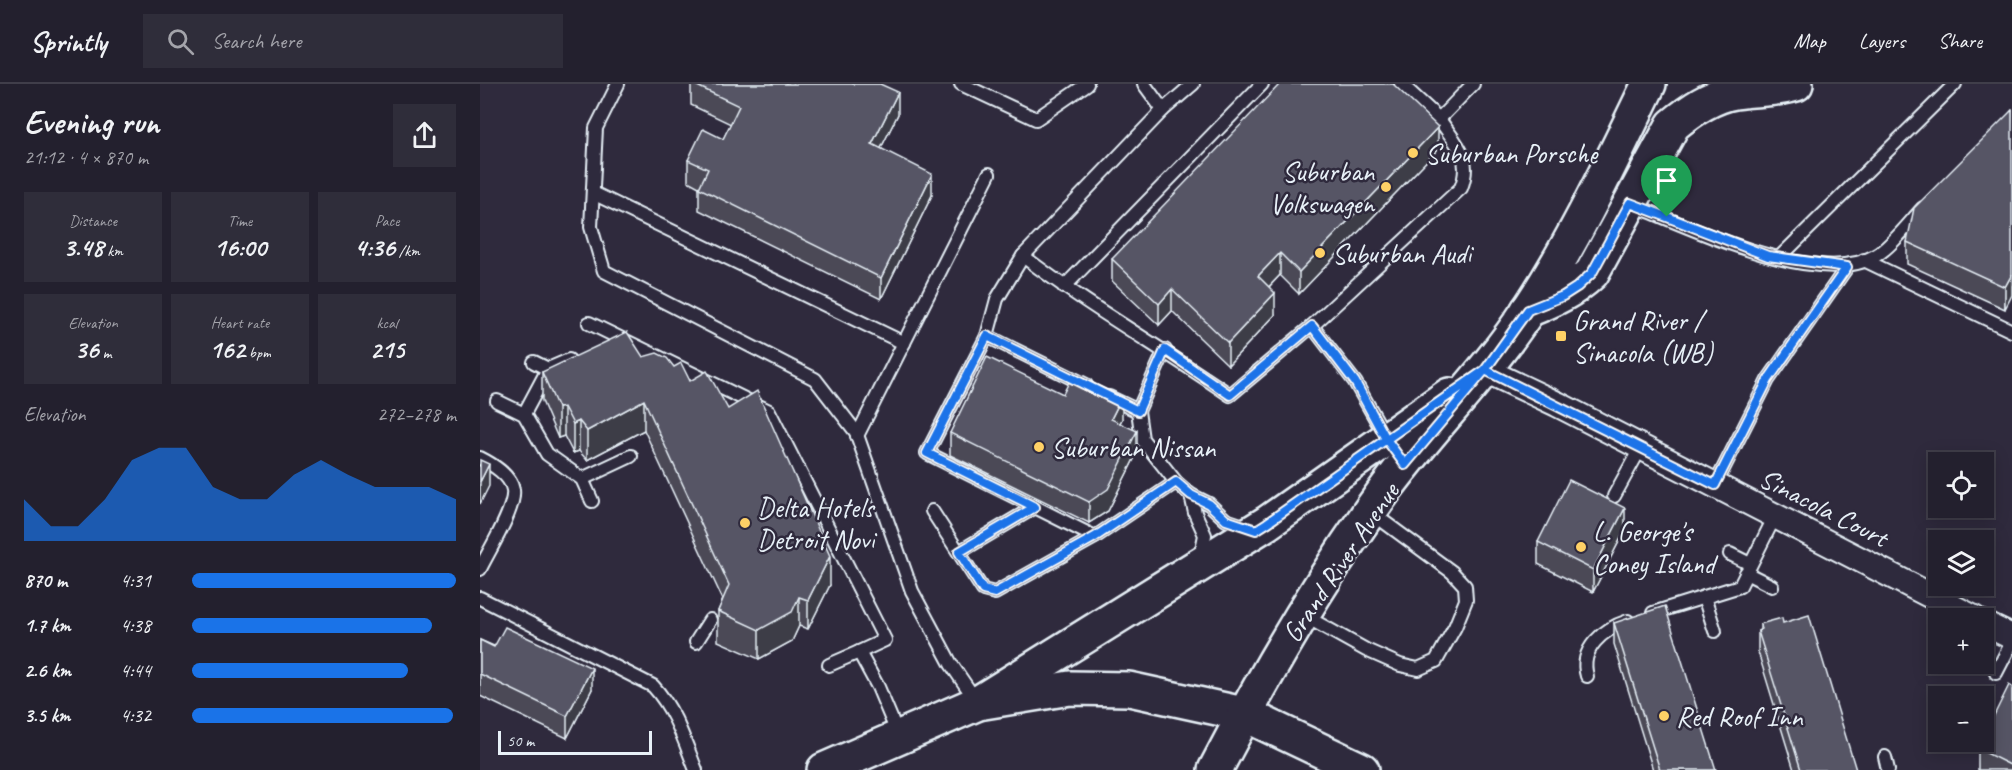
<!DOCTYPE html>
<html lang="en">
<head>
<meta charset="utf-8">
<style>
  :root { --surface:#23202e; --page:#2f2d3a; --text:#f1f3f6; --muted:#a3a3aa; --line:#403e4a; --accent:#1a73e8 }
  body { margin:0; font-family:Caveat,sans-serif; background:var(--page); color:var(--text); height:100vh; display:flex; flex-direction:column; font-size:22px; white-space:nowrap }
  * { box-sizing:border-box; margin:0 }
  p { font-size:20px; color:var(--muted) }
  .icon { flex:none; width:33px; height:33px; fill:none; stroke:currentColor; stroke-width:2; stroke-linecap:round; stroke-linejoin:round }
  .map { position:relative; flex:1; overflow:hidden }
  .sheet { display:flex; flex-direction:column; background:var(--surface); width:480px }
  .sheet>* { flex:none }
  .controls { position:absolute; left:1448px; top:368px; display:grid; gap:12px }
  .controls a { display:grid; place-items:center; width:66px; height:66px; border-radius:0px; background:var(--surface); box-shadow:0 3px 15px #0003,0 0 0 2px var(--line); font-size:30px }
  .scale { position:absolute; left:18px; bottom:15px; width:154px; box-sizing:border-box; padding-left:6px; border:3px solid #e8f1f8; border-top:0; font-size:16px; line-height:21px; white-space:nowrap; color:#e8f1f8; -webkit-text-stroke:4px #2f2a3d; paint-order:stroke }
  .pin { position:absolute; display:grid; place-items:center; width:51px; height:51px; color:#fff; margin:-62px -26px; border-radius:50% 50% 50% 0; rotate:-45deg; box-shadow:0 0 6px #0007 }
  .pin .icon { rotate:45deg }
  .round { display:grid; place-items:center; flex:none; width:63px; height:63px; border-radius:0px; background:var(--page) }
  .overview { display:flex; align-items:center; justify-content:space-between; height:102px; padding:0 24px }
  h1 { font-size:33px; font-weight:800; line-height:45px }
  .stats { display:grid; grid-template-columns:repeat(3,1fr); gap:9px; height:102px; padding:6px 24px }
  .stats div { display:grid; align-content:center; border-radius:0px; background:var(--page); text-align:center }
  .stats b { font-size:26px; font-weight:800 }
  .stats small { font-size:16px; font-weight:400 }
  .stats p { font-size:16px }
  .chart { height:168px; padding:12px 24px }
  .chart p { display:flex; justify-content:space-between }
  .chart svg { width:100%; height:108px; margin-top:6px; fill:var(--accent); opacity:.7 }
  ul { padding:0 24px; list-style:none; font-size:20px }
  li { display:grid; grid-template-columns:96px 72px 1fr; align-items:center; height:45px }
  li i { height:15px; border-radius:8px; background:var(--accent) }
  header { display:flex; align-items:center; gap:36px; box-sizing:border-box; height:84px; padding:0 30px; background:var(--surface); border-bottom:2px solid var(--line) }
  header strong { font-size:28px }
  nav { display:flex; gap:33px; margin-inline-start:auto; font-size:21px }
  .search { width:420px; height:54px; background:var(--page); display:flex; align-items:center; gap:15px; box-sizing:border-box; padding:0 21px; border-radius:0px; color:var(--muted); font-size:22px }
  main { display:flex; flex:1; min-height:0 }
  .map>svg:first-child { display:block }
</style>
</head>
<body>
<header>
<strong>Sprintly</strong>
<div class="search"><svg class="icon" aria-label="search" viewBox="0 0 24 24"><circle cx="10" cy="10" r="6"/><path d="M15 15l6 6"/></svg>Search here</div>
<nav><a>Map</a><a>Layers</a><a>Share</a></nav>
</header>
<main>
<section class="sheet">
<div class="overview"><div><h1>Evening run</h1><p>21:12 · 4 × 870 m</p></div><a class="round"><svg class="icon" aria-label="share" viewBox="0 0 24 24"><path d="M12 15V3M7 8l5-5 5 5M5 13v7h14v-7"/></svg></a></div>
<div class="stats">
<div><p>Distance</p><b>3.48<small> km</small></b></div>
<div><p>Time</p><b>16:00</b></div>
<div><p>Pace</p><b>4:36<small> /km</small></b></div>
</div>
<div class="stats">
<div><p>Elevation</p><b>36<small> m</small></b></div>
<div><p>Heart rate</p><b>162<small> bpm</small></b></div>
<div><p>kcal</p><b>215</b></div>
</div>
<div class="chart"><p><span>Elevation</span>272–278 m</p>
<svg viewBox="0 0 160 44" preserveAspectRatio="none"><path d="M0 44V27L10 38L20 38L30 27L40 11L50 6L60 6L70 22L80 27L90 27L100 17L110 11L120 17L130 22L140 22L150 22L160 27V44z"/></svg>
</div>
<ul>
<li><b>870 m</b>4:31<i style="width:100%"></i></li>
<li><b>1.7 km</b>4:38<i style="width:91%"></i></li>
<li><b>2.6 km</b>4:44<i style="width:82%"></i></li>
<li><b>3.5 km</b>4:32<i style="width:99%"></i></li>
</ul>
</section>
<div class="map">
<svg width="1532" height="686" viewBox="0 0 1532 686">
  <rect width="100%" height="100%" fill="#2f2a3d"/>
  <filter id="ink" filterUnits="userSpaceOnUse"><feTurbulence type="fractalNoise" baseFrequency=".0167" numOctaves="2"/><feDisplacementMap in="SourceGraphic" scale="12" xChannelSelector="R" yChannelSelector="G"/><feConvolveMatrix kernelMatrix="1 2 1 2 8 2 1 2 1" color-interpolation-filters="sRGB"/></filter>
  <g filter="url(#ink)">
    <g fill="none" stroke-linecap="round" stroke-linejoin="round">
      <g stroke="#e8f1f8" stroke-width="16">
        <g id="service">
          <polyline points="138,0 116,44 111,143 124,187 335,295 376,348 432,507 471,580 497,618"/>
          <polyline points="481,0 556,35 607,0"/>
          <path d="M 664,0 L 683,26 L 543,172 C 609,223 682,264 750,311 L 832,242 L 875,298 L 907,355"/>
          <polyline points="921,0 959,35"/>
          <polyline points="683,26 713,0"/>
          <polyline points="113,109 424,259"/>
          <path d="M 1151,120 C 1209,142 1337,206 1395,172 C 1411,163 1430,138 1443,124"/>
          <polyline points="1299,174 1475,0"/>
          <polyline points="1384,176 1532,247"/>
          <polyline points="584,203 782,0"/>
          <polyline points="109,239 289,327 405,556 379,568 398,603 419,653"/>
          <path d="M 832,242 L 981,104 C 993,73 976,60 959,35 L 993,0"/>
          <polyline points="507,252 517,215 543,172"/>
          <polyline points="685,266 658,327 662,355 696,398 711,411 729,420 746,436 770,444"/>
          <polyline points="54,278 68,285"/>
          <polyline points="606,301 507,252 447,369 615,453 696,398"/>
          <polyline points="629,313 658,327"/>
          <polyline points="17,317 44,330 67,370 102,395 112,417"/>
          <polyline points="44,330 68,285 89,276"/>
          <polyline points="377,352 509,90"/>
          <path d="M 0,374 C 12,380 31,392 33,406 C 36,424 8,468 0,485"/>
          <polyline points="102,395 151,372"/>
          <polyline points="1235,401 1288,296 1367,183"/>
          <polyline points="711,411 715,429 725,451 720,475"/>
          <polyline points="1134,412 1161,363"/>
          <polyline points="452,427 503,506 515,509 615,453"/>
          <polyline points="1500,456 1501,454"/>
          <polyline points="479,468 555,423"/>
          <polyline points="1250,470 1270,480"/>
          <polyline points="1266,489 1292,502"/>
          <polyline points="1224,513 1235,547"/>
          <path d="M 0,514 L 173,602 C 195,626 204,656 216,686"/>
          <polyline points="1468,521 1478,501"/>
          <polyline points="1173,529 1260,502 1295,432"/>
          <polyline points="823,531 886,566 920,581 938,585 956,577 975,543 986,516 985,502 972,488 892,429"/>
          <polyline points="216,558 230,536"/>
          <polyline points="349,581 379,568"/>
          <polyline points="1516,589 1532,558"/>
          <path d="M 1107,592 C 1099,565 1123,545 1148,537"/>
          <polyline points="1405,673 1408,686"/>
        </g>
      </g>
      <g stroke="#e8f1f8" stroke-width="28">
        <g id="minor">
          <polyline points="1005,286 1077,320 1494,534"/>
          <polyline points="1503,539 1532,553"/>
        </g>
      </g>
      <g stroke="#e8f1f8" stroke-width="38">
        <g id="secondary">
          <path d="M 1048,226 C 1073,216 1093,207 1112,189 L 1193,41 C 1211,26 1231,12 1255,8 C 1278,4 1293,7 1316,0"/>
          <polyline points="498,619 787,439 969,311"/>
          <polyline points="344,686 498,619 590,604 649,605 764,630"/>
          <path d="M 735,686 C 785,590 839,497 902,410 C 948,346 1006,291 1049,225 C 1096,154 1132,76 1169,0"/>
        </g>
      </g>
      <g stroke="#e8f1f8" stroke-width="38">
        <polyline id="motorway" points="764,630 882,686"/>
      </g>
      <use href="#service" stroke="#2f2a3d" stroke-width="12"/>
      <use href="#minor" stroke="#2f2a3d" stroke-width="24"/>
      <use href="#secondary" stroke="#2f2a3d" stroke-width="33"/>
      <use href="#motorway" stroke="#2f2a3d" stroke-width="33"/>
    </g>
    <g fill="#4b4957" stroke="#e8f1f8" stroke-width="1.5">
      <polygon points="211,0 400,0 418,30 401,64 452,111 401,215 219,126 219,103 208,97 208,76 243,55 251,40 211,21"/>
      <polygon points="1532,26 1525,225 1427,180 1427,158"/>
      <polygon points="958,65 819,210 800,191 789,203 795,231 748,281 692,227 679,241 632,197 632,175"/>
      <polygon points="163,273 194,283 210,297 248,325 350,501 328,545 319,542 312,557 279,575 238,557 238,527 243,516 164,346 107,376 99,367 93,369 84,352 78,354 62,317 62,288"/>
      <polygon points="642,335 640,339 657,369 628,427 609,439 470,371 470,349"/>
      <polygon points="1145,446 1113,508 1058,480 1058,458"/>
      <polygon points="1134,539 1236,686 1173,686 1134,560"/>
      <polygon points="1303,539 1376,686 1314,686 1278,568 1278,547 1280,546 1280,540"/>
      <polygon points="0,556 112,605 87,654 0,612"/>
      <polygon points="1532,603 1532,686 1498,686 1498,665"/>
    </g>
    <g fill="#3d3c47" stroke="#e8f1f8" stroke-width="1.5">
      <polygon points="418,8 418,30 392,82 392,60"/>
      <polygon points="958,43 958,65 819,210 819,188"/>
      <polygon points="452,90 452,111 401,215 401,194"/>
      <polygon points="800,169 800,191 778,214 778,192"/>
      <polygon points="1532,190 1532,211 1525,225 1525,203"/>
      <polygon points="692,205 692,227 679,241 679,220"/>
      <polygon points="795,209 795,231 748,281 748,259"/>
      <polygon points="642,313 642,335 631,356 631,335"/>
      <polygon points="164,316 164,346 107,376 107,347"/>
      <polygon points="84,323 84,352 78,354 78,324"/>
      <polygon points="99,337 99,367 93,369 93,340"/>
      <polygon points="657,347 657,369 628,427 609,439 609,418"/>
      <polygon points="9,380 9,402 0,420 0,398"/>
      <polygon points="1145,424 1145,446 1113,508 1113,486"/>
      <polygon points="350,472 350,501 328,545 328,516"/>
      <polygon points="319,513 319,542 312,557 279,575 279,546"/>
      <polygon points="112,584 112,605 87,654 87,632"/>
    </g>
    <g fill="#575565" stroke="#e8f1f8" stroke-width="1.5">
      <polygon points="213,0 400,0 418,8 392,60 452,90 401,194 219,104 228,85 208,76 223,45 243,55 259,22"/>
      <polygon points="800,0 913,0 958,43 819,188 800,169 778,192 795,209 748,259 692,205 679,220 632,175"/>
      <polygon points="1532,26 1532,190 1525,203 1427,158 1434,124"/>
      <polygon points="147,248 163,273 177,269 187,274 194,283 201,279 210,297 227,287 248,325 277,307 350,472 328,516 319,513 312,528 279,546 238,527 249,501 164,316 107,347 99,337 93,340 84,323 78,324 62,288"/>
      <polygon points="507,273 583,310 593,290 642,313 631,335 657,347 628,405 609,418 470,349"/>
      <polygon points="0,376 9,380 0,398"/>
      <polygon points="1089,396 1145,424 1113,486 1058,458"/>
      <polygon points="1185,522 1236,686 1180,686 1134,539"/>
      <polygon points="1329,531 1376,686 1321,686 1278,547 1282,545 1280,540 1302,534 1303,539"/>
      <polygon points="25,543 112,584 87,632 0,590 0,556 14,563"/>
      <polygon points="1529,601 1532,603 1532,682 1498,665 1502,657 1503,657 1503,654"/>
    </g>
  </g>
  <g fill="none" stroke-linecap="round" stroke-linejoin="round" filter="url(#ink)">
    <g stroke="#fff" stroke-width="12">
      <polyline id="route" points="1187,133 1150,119 1112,189 1097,203 1083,212 1048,226 1005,286 787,439 776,446 746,436 729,420 711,411 696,398 615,453 515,509 503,506 479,468 555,423 447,369 507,252 658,327 685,266 750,311 832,242 875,298 906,355 925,381 1005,286 1235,401 1288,296 1367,183 1288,172 1187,133"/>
    </g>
    <use href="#route" stroke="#1a73e8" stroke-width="8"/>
  </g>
  <g fill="#ffd166" stroke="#2f2a3d" stroke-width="2">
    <circle cx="933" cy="69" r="6"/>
    <circle cx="906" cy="103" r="6"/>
    <circle cx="840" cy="169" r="6"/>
    <rect x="1075" y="246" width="12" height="12" rx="3"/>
    <circle cx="559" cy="363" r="6"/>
    <circle cx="265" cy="439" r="6"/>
    <circle cx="1101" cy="463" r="6"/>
    <circle cx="1184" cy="632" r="6"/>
  </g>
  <g text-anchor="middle" stroke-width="5" stroke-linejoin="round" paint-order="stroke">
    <g font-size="28" fill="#e8f1f8" stroke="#2f2a3d" text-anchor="start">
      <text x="945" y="79">Suburban Porsche</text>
      <text x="894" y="97" text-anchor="end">Suburban<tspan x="894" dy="32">Volkswagen</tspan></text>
      <text x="852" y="179">Suburban Audi</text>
      <text x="1093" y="246">Grand River /<tspan x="1093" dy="32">Sinacola (WB)</tspan></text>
      <text x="571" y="373">Suburban Nissan</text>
      <text x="277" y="433">Delta Hotels<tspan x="277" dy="32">Detroit Novi</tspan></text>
      <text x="1113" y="457">L. George's<tspan x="1113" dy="32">Coney Island</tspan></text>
      <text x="1196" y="642">Red Roof Inn</text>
    </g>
    <g font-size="28" fill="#e8f1f8" stroke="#2f2a3d">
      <text transform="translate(1344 423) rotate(27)" y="10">Sinacola Court</text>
      <text transform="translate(860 478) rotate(-56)" y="10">Grand River Avenue</text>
    </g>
  </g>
</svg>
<div class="controls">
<a><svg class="icon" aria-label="locate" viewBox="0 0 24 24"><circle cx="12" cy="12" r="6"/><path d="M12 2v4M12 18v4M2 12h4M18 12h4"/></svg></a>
<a><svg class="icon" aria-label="layers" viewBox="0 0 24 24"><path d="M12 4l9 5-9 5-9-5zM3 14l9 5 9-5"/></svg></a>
<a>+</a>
<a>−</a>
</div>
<div class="scale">50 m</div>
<div class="pin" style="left:1187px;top:133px;background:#1e9e55"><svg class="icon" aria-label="arrive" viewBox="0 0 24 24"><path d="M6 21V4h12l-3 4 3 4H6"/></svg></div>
</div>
</main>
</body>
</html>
